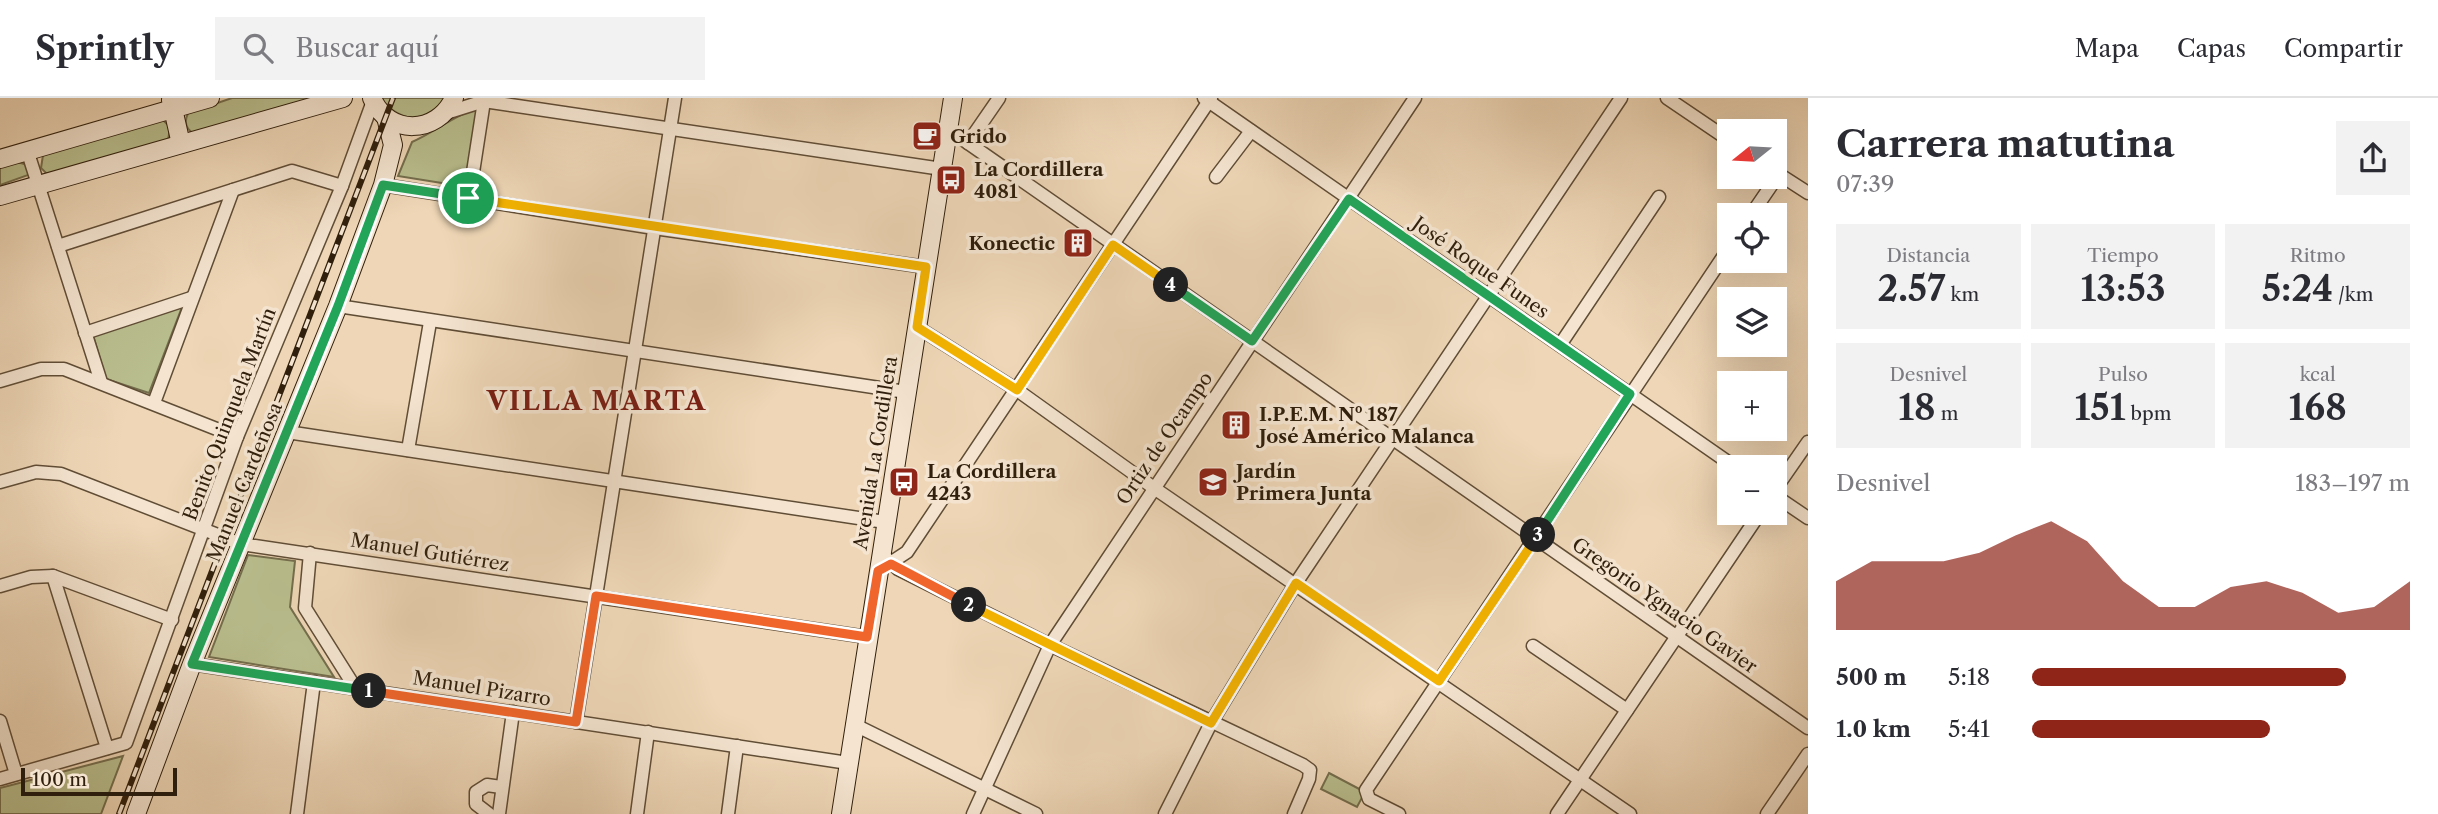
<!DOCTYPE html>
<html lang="es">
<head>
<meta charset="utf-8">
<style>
  :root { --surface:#fff; --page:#f2f2f3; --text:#2b2b33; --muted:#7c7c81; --line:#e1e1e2; --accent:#8f2418 }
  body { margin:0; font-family:"Libre Caslon Text",serif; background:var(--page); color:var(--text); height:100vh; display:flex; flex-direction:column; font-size:26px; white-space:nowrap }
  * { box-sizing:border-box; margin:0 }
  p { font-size:23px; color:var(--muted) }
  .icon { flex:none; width:38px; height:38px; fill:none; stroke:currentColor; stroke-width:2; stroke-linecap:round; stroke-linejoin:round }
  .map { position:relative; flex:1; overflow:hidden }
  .sheet { display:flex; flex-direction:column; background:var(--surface); width:630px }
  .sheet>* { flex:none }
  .needle { width:46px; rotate:252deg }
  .buttons { position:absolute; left:1717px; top:21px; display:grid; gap:14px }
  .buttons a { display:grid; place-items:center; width:70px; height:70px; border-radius:0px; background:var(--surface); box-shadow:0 7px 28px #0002; font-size:35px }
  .scale { position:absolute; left:21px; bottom:18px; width:156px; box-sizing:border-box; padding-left:7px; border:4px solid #301f0c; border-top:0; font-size:19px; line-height:24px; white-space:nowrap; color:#301f0c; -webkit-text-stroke:5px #f4e4d0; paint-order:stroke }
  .pin { position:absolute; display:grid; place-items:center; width:60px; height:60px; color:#fff; margin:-30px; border:4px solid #fff; border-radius:50%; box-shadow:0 2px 7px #0007 }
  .km { position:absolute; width:35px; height:35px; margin:-18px; border-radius:50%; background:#222; color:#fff; font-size:19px; line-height:35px; text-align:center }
  .round { display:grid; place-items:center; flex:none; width:74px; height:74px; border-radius:0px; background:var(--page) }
  .summary { display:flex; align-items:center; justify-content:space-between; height:119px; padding:0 28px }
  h1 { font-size:38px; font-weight:800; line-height:52px }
  .figures { display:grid; grid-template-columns:repeat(3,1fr); gap:10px; height:119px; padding:7px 28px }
  .figures div { display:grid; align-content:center; border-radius:0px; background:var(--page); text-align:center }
  .figures b { font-size:35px; font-weight:800 }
  .figures small { font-size:19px; font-weight:400 }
  .figures p { font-size:19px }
  .chart { height:196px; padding:14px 28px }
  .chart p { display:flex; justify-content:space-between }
  .chart svg { width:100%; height:126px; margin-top:7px; fill:var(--accent); opacity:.7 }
  ul { padding:0 28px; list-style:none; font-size:23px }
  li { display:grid; grid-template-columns:112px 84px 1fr; align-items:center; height:52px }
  li i { height:18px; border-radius:9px; background:var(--accent) }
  header { display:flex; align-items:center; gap:42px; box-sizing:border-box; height:98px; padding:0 35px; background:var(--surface); border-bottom:2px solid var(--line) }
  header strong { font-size:33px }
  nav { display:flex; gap:38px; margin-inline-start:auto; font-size:24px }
  .search { width:490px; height:63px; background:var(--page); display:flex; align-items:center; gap:18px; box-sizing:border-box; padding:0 24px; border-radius:0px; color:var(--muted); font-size:26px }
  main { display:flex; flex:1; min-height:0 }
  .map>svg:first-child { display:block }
</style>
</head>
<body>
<header>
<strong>Sprintly</strong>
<div class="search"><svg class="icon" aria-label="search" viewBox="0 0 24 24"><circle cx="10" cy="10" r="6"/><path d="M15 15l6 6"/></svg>Buscar aquí</div>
<nav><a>Mapa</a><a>Capas</a><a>Compartir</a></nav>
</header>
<main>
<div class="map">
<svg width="1808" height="716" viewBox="0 0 1808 716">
  <rect width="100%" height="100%" fill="#eed6b6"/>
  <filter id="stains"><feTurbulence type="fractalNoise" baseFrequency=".00286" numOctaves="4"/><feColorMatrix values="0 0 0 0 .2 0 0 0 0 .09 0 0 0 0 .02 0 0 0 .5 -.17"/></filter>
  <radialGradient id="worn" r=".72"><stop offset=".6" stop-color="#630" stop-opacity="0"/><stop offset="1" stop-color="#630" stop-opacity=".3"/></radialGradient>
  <g fill="#b9be8e" stroke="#746e4d" stroke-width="2">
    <path d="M 232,0 L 322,0 L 195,36 C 186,32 184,24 188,15 Z"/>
    <path d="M 379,0 L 446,0 C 426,30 400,23 379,0 Z"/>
    <path d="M 480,9 L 467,89 L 398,78 L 412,44 C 435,34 456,16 480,9 Z"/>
    <polygon points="162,21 170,29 168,43 47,76 41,70 43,57"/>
    <polygon points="17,64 28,67 31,76 0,87 0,66"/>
    <polygon points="182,209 149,295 106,281 93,237"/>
    <polygon points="248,457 295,463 290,509 334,579 209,559"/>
    <polygon points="123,658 101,716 0,716 0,690"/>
    <polygon points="1329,675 1365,694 1357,709 1321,691"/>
  </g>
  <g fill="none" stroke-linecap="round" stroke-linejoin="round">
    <g stroke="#604d36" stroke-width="15">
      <g id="street">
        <polyline points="1204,0 1735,369"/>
        <polyline points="1667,0 1729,42"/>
        <polyline points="446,15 484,3 942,71"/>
        <polyline points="948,31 1808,630"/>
        <polyline points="968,45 999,0"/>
        <polyline points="28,55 101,284"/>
        <polyline points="1774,73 1808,95"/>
        <polyline points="1216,79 1251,33"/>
        <polyline points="383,87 654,130 926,169"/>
        <polyline points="469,100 484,3"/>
        <polyline points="1751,117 1779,76"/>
        <polyline points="58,148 292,73 342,88"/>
        <polyline points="338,208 906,294"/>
        <polyline points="917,229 1017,292 1154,390 1630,716"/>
        <polyline points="85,235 191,200"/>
        <polyline points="1560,247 1659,99"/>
        <polyline points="0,283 41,271 64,271 237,339"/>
        <polyline points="154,305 233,92"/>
        <polyline points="287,334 885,424"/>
        <polyline points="408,352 430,224"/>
        <polyline points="0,384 36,374 61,376 241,446 867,539"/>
        <polyline points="1774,393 1808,344"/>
        <polyline points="1774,397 1808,420"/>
        <polyline points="310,455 305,510 356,591"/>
        <polyline points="886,460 898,471 1050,547 1303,667 1310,672 1309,681 1294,716"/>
        <polyline points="878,473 907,454 1211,0"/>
        <polyline points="53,478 107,650"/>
        <polyline points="0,488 31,479 53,478 172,522"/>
        <polyline points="1533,548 1627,612"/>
        <polyline points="192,566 848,665"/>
        <polyline points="0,623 16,676"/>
        <polyline points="576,624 675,0"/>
        <polyline points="853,626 1036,716"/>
        <polyline points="0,681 126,645 237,339 342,88 373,3"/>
        <polyline points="297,716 314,584"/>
        <polyline points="489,716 476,706 476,694 487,687 501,689"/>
        <polyline points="499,716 513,614"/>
        <polyline points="637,716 648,634"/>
        <polyline points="728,716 737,648"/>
        <polyline points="973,716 1050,547 1415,0"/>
        <polyline points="1165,716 1211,625 1296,485 1621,0"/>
        <polyline points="1399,716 1369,701 1366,692 1729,150"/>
        <polyline points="1557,716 1760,415"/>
        <polyline points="1767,716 1808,656"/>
      </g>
    </g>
    <g stroke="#301f0c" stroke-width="20">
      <g id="secondary">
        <path d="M 372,0 C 388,38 437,37 454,0"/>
        <polyline points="171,2 181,46"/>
        <polyline points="0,61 210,0"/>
        <polyline points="0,98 343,0"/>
        <polyline points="136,716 192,566 338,208 383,87 393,47 386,19"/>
        <polyline points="841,716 953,0"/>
      </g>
    </g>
    <use href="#street" stroke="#f4e4d0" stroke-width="12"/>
    <use href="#secondary" stroke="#f4e4d0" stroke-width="18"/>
    <g stroke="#301f0c" stroke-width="6">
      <polyline id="rail" points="119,716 393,0"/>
    </g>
    <use href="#rail" stroke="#f4e4d0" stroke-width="3.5" stroke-dasharray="10" stroke-linecap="butt"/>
  </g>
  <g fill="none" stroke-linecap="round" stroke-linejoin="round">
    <g stroke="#fff" stroke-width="14">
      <polyline id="split-1" points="369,593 192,566 338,208 383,87 468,100"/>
    </g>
    <g stroke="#fff" stroke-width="14">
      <polyline id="split-2" points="369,593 576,624 596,498 867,539 878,473 891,466 969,507"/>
    </g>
    <g stroke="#fff" stroke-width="14">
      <polyline id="split-3" points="969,507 1211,625 1296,485 1439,583 1538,437"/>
    </g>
    <g stroke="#fff" stroke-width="14">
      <polyline id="split-4" points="1171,187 1252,243 1349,101 1630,296 1538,437"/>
    </g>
    <g stroke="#fff" stroke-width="14">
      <polyline id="split-5" points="468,100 926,169 917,229 1017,292 1113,147 1171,187"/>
    </g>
    <use href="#split-1" stroke="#22a559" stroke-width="9"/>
    <use href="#split-2" stroke="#f0652b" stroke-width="9"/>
    <use href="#split-3" stroke="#f5b400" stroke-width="9"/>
    <use href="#split-4" stroke="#22a559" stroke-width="9"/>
    <use href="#split-5" stroke="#f5b400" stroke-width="9"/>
  </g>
  <defs>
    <g id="cafe-square" transform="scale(1.575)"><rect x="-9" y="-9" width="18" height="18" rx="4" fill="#8f2418" stroke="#f4e4d0"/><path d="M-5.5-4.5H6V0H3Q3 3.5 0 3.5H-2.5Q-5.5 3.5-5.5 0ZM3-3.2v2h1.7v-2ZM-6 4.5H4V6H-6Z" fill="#fff"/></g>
    <g id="bus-square" transform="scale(1.575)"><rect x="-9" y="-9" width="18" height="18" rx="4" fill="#8f2418" stroke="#f4e4d0"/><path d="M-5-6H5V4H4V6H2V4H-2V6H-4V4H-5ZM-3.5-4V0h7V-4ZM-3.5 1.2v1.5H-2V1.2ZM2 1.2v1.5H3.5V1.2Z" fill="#fff"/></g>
    <g id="building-square" transform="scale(1.575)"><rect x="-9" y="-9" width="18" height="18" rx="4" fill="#8f2418" stroke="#f4e4d0"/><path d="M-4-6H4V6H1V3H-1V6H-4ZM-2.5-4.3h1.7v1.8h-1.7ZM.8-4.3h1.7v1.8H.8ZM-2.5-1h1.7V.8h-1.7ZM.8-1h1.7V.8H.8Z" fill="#fff"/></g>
    <g id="school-square" transform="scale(1.575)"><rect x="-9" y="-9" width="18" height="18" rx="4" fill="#8f2418" stroke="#f4e4d0"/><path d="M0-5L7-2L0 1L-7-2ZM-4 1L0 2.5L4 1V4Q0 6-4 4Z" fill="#fff"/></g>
  </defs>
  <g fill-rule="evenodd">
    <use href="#cafe-square" x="927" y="38"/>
    <use href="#bus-square" x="951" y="82"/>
    <use href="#building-square" x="1078" y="145"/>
    <use href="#building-square" x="1236" y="327"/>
    <use href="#bus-square" x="904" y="384"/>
    <use href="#school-square" x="1213" y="384"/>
  </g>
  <g text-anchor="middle" stroke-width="7" stroke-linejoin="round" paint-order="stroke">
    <g font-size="19" font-weight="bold" fill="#301f0c" stroke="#f4e4d0" text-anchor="start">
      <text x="950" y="45">Grido</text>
      <text x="974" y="78">La Cordillera<tspan x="974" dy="22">4081</tspan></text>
      <text x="1055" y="152" text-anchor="end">Konectic</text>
      <text x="1259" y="323">I.P.E.M. Nº 187<tspan x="1259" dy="22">José Américo Malanca</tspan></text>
      <text x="927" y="380">La Cordillera<tspan x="927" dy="22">4243</tspan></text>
      <text x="1236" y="380">Jardín<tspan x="1236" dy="22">Primera Junta</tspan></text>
    </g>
    <g font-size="19" fill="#301f0c" stroke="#f4e4d0">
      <text transform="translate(1481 169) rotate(35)" y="7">José Roque Funes</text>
      <text transform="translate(229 316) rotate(-69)" y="7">Benito Quinquela Martín</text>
      <text transform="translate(1164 340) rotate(-56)" y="7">Ortiz de Ocampo</text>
      <text transform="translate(875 355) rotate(-81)" y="7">Avenida La Cordillera</text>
      <text transform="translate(244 384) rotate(-68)" y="7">Manuel Cardeñosa</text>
      <text transform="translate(430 454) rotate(9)" y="7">Manuel Gutiérrez</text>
      <text transform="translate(1665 507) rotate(35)" y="7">Gregorio Ygnacio Gavier</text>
      <text transform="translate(482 590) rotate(9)" y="7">Manuel Pizarro</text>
    </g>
    <g font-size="26" font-weight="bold" letter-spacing="2" fill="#7a1f14" stroke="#f4e4d0">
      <text x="597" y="312">VILLA MARTA</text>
    </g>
  </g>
  <rect width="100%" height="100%" filter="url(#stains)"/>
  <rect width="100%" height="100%" fill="url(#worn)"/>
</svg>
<div class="buttons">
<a><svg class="needle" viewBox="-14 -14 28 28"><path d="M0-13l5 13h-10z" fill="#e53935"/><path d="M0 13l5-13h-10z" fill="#7c7c81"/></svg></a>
<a><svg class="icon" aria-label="locate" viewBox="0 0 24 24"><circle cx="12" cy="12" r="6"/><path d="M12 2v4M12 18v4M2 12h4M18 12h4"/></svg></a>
<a><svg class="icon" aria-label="layers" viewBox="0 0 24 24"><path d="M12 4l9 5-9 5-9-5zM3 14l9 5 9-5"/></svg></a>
<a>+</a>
<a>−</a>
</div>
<div class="scale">100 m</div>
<div class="pin" style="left:468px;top:100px;background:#1e9e55"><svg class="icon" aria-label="arrive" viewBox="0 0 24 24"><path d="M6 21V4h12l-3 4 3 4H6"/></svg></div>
<b class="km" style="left:369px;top:593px">1</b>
<b class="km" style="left:969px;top:507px">2</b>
<b class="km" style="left:1538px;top:437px">3</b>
<b class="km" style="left:1171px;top:187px">4</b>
</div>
<section class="sheet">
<div class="summary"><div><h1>Carrera matutina</h1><p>07:39</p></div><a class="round"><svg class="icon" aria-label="share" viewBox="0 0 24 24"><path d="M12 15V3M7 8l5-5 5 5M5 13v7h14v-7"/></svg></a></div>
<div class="figures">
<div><p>Distancia</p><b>2.57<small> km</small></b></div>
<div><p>Tiempo</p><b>13:53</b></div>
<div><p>Ritmo</p><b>5:24<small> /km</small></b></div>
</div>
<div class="figures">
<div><p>Desnivel</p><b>18<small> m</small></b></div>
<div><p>Pulso</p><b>151<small> bpm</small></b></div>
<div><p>kcal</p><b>168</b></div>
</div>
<div class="chart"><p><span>Desnivel</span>183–197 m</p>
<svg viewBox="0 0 160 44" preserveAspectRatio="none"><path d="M0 44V27L10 20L20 20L30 20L40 17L50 11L60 6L70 13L80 27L90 36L100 36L110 29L120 27L130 31L140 38L150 36L160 27V44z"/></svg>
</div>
<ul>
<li><b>500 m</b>5:18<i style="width:83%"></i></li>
<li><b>1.0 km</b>5:41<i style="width:63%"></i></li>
</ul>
</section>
</main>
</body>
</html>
